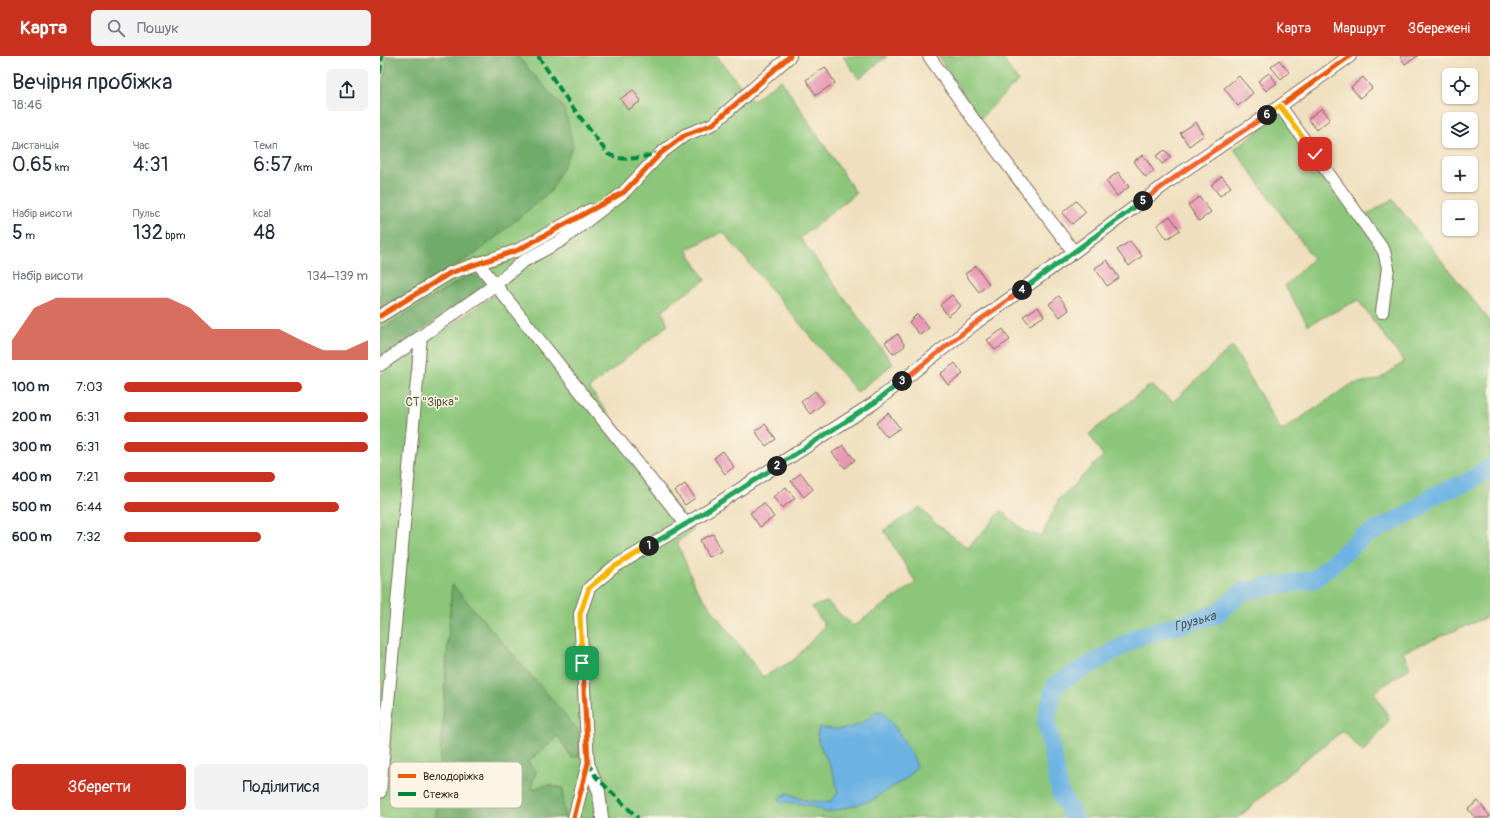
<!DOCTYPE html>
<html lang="uk">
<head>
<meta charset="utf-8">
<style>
  :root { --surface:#fff; --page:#f2f2f3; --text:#1f2937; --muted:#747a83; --accent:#c8321e }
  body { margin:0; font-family:Pangolin,sans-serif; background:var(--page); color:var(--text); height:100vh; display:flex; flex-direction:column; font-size:15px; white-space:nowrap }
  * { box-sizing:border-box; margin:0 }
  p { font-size:13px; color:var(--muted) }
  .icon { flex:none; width:22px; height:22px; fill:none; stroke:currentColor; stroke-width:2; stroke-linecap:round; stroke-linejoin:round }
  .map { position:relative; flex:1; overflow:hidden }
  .sheet { display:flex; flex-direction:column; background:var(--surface); width:380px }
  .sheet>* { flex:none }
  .buttons { position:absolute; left:1062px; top:12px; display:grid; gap:8px }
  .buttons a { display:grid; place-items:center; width:36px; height:36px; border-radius:6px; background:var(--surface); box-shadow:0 1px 3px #0004; font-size:20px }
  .pin { position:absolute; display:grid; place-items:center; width:34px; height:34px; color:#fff; margin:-17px; border-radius:8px; box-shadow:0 2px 6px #0006 }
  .km { position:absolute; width:20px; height:20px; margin:-10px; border-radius:50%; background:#222; color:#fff; font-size:11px; line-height:20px; text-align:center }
  .round { display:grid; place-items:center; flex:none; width:42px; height:42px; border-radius:6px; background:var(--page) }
  .summary { display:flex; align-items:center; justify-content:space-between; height:68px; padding:0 12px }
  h1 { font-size:22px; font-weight:600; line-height:30px }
  .figures { display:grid; grid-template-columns:repeat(3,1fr); gap:6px; height:68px; padding:4px 12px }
  .figures div { display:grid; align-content:center }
  .figures b { font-size:20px; font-weight:600 }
  .figures small { font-size:11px; font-weight:400 }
  .figures p { font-size:11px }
  .chart { height:112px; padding:8px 12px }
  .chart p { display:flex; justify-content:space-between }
  .chart svg { width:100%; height:72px; margin-top:4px; fill:var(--accent); opacity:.7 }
  .cta { display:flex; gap:8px; margin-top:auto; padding:8px 12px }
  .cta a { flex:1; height:46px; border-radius:6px; background:var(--accent); color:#fff; font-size:16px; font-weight:600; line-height:46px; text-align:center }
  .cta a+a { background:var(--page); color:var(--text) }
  ul { padding:0 12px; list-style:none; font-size:13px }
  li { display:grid; grid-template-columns:64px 48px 1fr; align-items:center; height:30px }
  li i { height:10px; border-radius:5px; background:var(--accent) }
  header { display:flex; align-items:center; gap:24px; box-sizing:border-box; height:56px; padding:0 20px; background:var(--accent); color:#fff }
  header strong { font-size:19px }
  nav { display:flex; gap:22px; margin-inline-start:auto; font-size:14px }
  .search { width:280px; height:36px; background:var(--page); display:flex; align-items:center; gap:10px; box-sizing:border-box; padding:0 14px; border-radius:6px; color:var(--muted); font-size:15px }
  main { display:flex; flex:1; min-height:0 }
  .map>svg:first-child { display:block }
</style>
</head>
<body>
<header>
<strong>Карта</strong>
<div class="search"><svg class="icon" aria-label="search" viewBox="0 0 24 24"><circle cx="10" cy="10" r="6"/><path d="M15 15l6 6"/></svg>Пошук</div>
<nav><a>Карта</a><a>Маршрут</a><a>Збережені</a></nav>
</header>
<main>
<section class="sheet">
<div class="summary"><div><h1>Вечірня пробіжка</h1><p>18:46</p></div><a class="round"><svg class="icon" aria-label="share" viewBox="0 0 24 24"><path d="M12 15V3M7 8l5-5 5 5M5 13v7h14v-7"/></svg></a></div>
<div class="figures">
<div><p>Дистанція</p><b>0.65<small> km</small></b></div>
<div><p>Час</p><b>4:31</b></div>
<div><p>Темп</p><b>6:57<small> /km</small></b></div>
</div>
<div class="figures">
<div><p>Набір висоти</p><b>5<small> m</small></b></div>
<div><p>Пульс</p><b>132<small> bpm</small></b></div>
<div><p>kcal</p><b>48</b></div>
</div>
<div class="chart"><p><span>Набір висоти</span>134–139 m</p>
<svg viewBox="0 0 160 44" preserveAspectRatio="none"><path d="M0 44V32L10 12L20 6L30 6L40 6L50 6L60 6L70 6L80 12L90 25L100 25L110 25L120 25L130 32L140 38L150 38L160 32V44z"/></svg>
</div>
<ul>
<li><b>100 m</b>7:03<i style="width:73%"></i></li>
<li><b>200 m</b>6:31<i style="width:100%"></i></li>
<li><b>300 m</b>6:31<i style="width:100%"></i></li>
<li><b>400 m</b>7:21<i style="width:62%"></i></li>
<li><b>500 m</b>6:44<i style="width:88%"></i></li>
<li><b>600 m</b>7:32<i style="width:56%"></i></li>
</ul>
<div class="cta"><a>Зберегти</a><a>Поділитися</a></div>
</section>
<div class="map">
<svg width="1110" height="762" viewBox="0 0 1110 762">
  <rect width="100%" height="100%" fill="#fcf5e5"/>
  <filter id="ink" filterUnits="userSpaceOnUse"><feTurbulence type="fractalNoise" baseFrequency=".025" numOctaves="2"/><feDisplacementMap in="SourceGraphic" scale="8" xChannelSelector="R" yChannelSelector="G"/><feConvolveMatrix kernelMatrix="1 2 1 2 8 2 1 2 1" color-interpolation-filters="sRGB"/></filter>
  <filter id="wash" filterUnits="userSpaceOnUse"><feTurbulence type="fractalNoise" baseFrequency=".012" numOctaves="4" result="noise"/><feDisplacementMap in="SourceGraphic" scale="16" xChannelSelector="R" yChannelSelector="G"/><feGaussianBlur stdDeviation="0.9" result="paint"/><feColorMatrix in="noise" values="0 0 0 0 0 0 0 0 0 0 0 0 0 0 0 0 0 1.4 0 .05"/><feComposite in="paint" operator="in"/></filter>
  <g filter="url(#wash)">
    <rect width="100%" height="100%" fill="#efdfbe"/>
    <g fill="#8cc67a" stroke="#64784c">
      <polygon points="0,0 8,0 2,34 0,53"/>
      <polygon points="137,0 337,0 372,45 401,24 476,137 420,182 513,308 477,336 343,176 307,193 325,224 282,254 288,269 209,332 314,474 297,486 316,532 383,621 414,604 445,570 432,551 447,546 473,570 536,527 504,474 540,451 554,466 588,492 621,455 646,476 662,480 679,443 723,400 709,378 770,329 793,346 852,290 901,375 972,328 998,324 1024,306 978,244 928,269 905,230 933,202 854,93 907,54 984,161 1012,143 1110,265 1110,560 1023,596 1030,612 994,636 1010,663 983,696 963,675 923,705 858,762 184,762 183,732 167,729 151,733 148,706 178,680 192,702 200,699 72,529 56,762 0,762 0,319 114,239 102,222 90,218 0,274 0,256 185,54"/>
      <polygon points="463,0 507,0 479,23"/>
      <polygon points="558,0 621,0 638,25 600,63"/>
    </g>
    <g fill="#71ab6a" stroke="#566a44">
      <polygon points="8,0 137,0 185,54 193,90 171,135 98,196 0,256 0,53 2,34"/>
      <polygon points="90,218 102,222 107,229 0,304 0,274"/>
      <polygon points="72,528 199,675 200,699 192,702 178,680 148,706 156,716 151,733 167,729 183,732 184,762 56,762"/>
    </g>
    <path fill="#6cb2e2" stroke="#546e80" d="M 496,655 L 503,656 C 516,672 529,691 537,710 L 527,722 L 490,745 L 447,757 C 433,748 418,747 401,746 L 399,742 L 408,737 C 423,745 434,747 451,745 L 458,737 L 455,722 L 447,703 L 439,688 L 437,678 L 439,671 C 463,675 479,674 496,655 Z"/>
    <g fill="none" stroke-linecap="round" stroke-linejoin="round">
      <path stroke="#6cb2e2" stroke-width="18" id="s1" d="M 694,762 L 680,736 L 666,663 L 675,629 L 760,580 L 837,558 L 863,535 L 935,523 L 981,482 L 1036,454 L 1052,440 L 1088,426 L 1110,411"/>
    </g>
    <g id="blocks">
      <g fill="#e696b3">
        <polygon points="1020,0 1038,0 1025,8"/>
        <polygon points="899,4 909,16 901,23 891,11"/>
        <polygon points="445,11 455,27 436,39 426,24"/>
        <polygon points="889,17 897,27 886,35 878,25"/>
        <polygon points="859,20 873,37 858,50 844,32"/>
        <polygon points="983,21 992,32 980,42 971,31"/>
        <polygon points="253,34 261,45 248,54 240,43"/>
        <polygon points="942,52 950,63 937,74 928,63"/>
        <polygon points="816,66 824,79 809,90 800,77"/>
        <polygon points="785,94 791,101 782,108 776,100"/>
        <polygon points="763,99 774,115 765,121 754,105"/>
        <polygon points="738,116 749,131 737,140 726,125"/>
        <polygon points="842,120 851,131 840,140 831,129"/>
        <polygon points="819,141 831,156 819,165 808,149"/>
        <polygon points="696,145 706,156 692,168 682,157"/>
        <polygon points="790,160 800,174 787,183 777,169"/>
        <polygon points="750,185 762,200 749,210 737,194"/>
        <polygon points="727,204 739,222 727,230 715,212"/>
        <polygon points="596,210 609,228 599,236 585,218"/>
        <polygon points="572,239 581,250 568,260 560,249"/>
        <polygon points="679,240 689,254 680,261 669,248"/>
        <polygon points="658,251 664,260 650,269 643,260"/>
        <polygon points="537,258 549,272 540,279 529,266"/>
        <polygon points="623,273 630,284 615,294 607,284"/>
        <polygon points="518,278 525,290 513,298 505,286"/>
        <polygon points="575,307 583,318 568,329 560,318"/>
        <polygon points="435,335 444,347 430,358 421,346"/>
        <polygon points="508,357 520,372 507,381 496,367"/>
        <polygon points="385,368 396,383 386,390 375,375"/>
        <polygon points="463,389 475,404 465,412 452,397"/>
        <polygon points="343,395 354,411 345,418 334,402"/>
        <polygon points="421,417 433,433 424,441 411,425"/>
        <polygon points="305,428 315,442 305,449 295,435"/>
        <polygon points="406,431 415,442 402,452 393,441"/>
        <polygon points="384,447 394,461 380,471 370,457"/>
        <polygon points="333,478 342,495 328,501 320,484"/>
        <polygon points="1098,745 1110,760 1107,762 1095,762 1088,753"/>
      </g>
    </g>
  </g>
  <g filter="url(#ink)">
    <use href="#blocks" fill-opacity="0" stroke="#7a6956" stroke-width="1"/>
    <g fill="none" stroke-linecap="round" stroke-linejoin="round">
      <g stroke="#7a6956" stroke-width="14">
        <g id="minor">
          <polyline points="549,0 596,67 694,196"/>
          <polyline points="900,50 1004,195 1008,212 1002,256"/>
          <polyline points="98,207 306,468"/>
          <polyline points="0,260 70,217 138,194 210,154"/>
          <polyline points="0,309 115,229 142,206 182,184 244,136 281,97 305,79 333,68 410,0"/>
          <polyline points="208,707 219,736 222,762"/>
          <polyline points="0,736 41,280"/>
          <polyline points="194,762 208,707 200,558 209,532 234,511 306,468 494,347 597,266 694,196 802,116 900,50 970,0"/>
        </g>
      </g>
      <use href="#minor" stroke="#fff" stroke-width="12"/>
      <g stroke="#00873e" stroke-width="4" stroke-dasharray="8 4" stroke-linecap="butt">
        <path d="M 158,0 L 188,45 L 228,98 C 244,107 263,101 279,97"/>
        <polyline points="0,17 2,0"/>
        <polyline points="208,707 216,721 258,762"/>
      </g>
      <g stroke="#fcf5e5" stroke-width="8">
        <g id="cycleway">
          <polyline points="0,260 70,217 138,194 244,136 281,97 305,79 333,68 410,0"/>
          <polyline points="194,762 208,707 200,558 209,532 234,511 306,468 494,347 597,266 694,196 802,116 900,50 970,0"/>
        </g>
      </g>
      <use href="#cycleway" stroke="#e8590c" stroke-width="5"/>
    </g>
  </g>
  <g fill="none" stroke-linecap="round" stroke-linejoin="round" filter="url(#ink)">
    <g stroke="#fff" stroke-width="8">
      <polyline id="split-1" points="202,607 200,558 209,532 234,511 269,490"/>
    </g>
    <g stroke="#fff" stroke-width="8">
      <polyline id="split-2" points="269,490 306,468 397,410"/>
    </g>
    <g stroke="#fff" stroke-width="8">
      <polyline id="split-3" points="397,410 494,347 522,325"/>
    </g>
    <g stroke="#fff" stroke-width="8">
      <polyline id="split-4" points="522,325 597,266 642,234"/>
    </g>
    <g stroke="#fff" stroke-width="8">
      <polyline id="split-5" points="642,234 763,145"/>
    </g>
    <g stroke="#fff" stroke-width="8">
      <polyline id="split-6" points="763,145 802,116 887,59"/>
    </g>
    <g stroke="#fff" stroke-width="8">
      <polyline id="split-7" points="887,59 900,50 935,98"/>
    </g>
    <use href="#split-1" stroke="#f5b400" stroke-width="5"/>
    <use href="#split-2" stroke="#22a559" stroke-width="5"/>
    <use href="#split-3" stroke="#22a559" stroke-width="5"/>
    <use href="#split-4" stroke="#f0652b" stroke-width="5"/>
    <use href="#split-5" stroke="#22a559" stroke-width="5"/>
    <use href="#split-6" stroke="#f0652b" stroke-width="5"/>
    <use href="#split-7" stroke="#f5b400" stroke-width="5"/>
  </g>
  <g text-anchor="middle" stroke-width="3" stroke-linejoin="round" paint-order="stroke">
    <g font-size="12" fill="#53593a" stroke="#fcf5e5">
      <text x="52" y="350">СТ "Зірка"</text>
    </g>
    <g font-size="13" font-style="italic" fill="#4c5a63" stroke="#fcf5e5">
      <text dy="5" stroke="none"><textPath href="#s1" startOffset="294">Грузька</textPath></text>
    </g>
  </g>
  <rect x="10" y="706" width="132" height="46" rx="6" fill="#fcf5e5" stroke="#c2b8a9" stroke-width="1"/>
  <rect x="18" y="718" width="18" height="4" fill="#e8590c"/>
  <rect x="18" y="736" width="18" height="4" fill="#00873e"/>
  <g font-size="11" fill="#3b2a1e">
    <text x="43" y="724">Велодоріжка</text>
    <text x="43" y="742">Стежка</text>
  </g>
</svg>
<div class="buttons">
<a><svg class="icon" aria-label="locate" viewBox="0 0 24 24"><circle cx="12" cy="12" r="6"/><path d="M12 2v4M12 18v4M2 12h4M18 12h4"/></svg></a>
<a><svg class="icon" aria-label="layers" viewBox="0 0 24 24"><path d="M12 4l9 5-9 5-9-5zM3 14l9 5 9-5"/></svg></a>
<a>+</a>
<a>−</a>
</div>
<div class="pin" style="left:202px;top:607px;background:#1e9e55"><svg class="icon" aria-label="arrive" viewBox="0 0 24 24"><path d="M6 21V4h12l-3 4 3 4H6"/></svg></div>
<div class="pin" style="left:935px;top:98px;background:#d93025"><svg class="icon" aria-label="check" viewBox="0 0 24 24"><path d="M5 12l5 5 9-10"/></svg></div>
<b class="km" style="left:269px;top:490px">1</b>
<b class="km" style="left:397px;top:410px">2</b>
<b class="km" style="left:522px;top:325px">3</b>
<b class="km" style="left:642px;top:234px">4</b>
<b class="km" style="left:763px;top:145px">5</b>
<b class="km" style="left:887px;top:59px">6</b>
</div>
</main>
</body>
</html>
